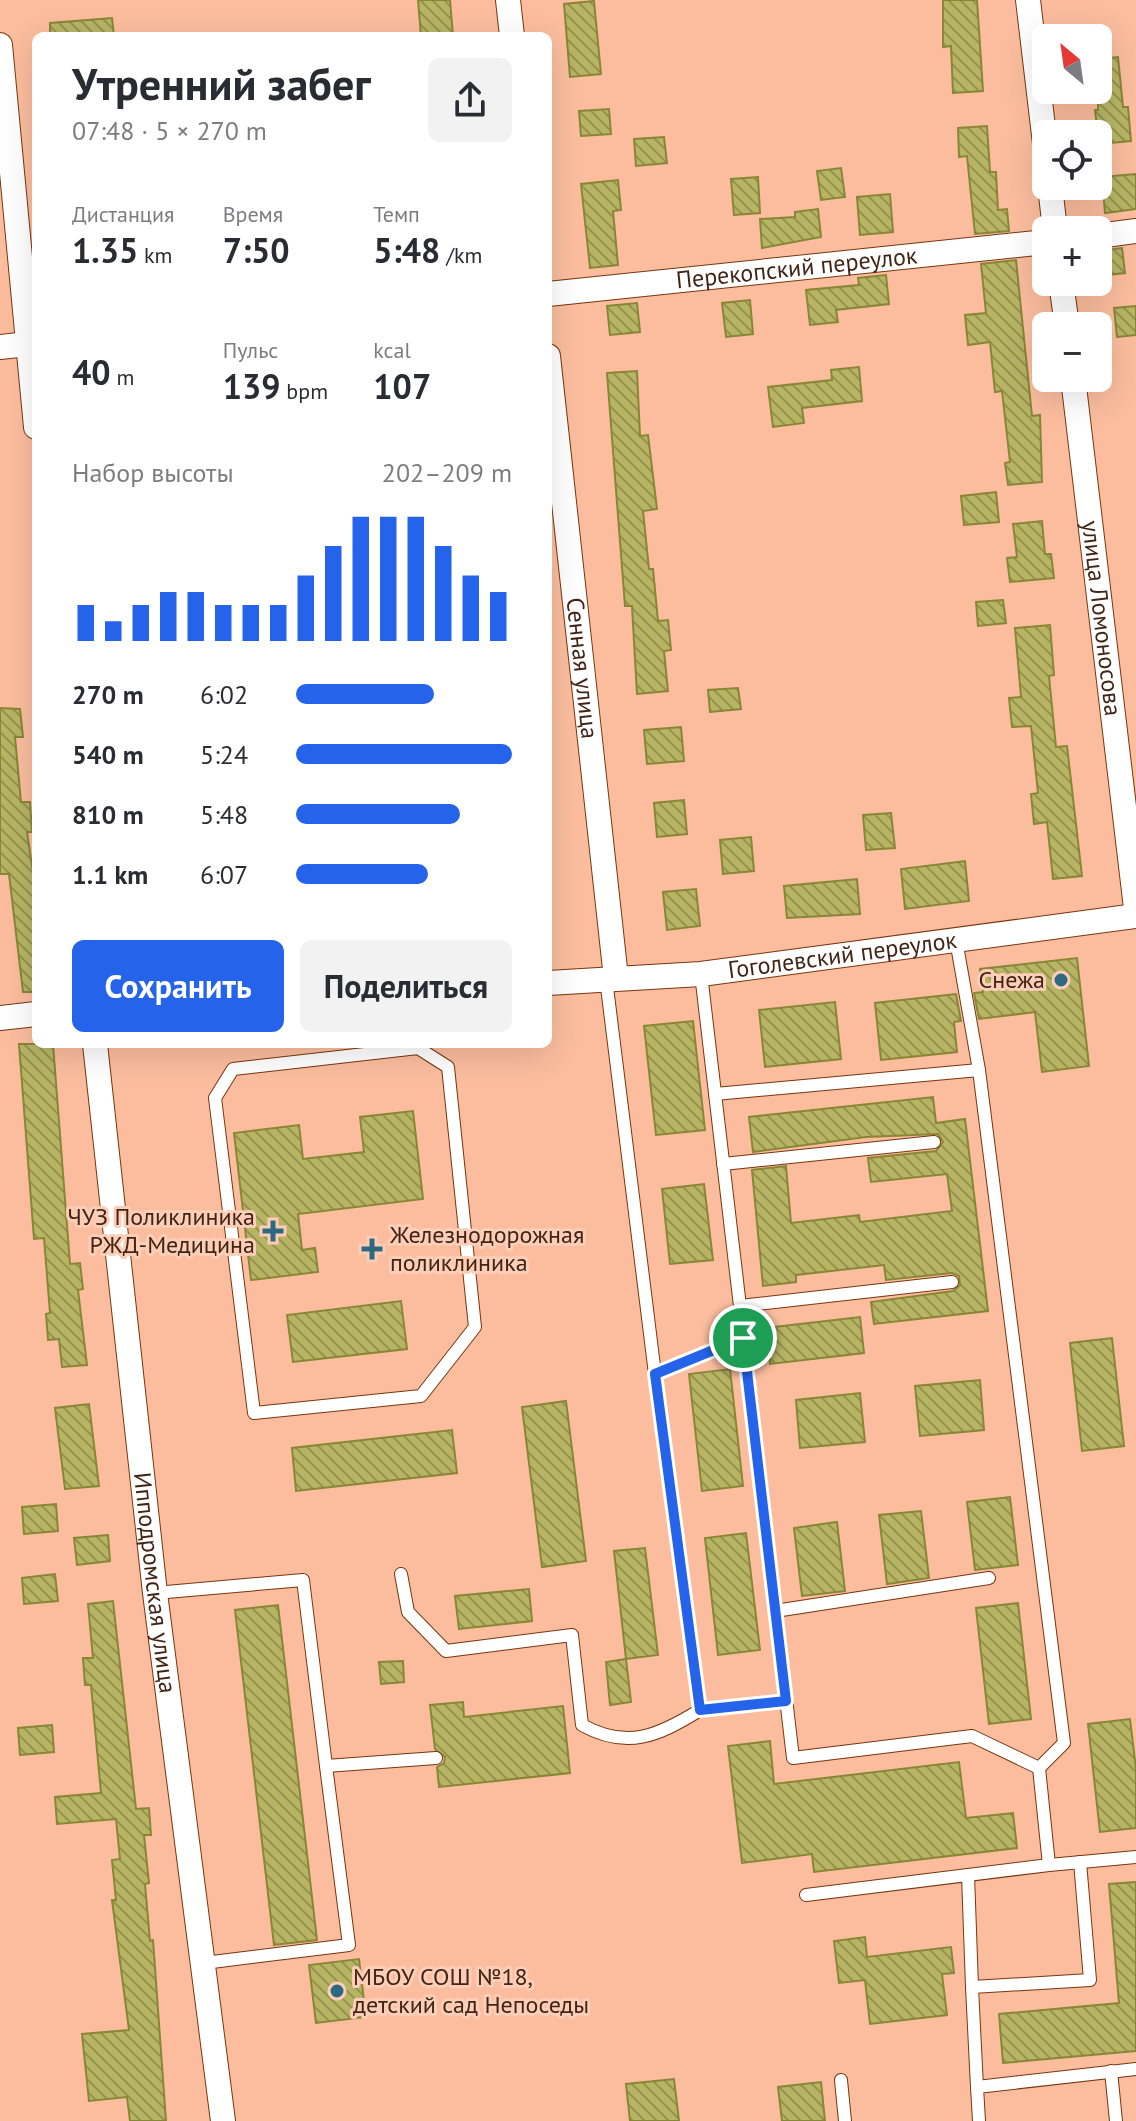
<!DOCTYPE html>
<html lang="ru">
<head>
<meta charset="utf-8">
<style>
  :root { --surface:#fff; --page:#f2f2f3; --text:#2b2b33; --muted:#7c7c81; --accent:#2563eb }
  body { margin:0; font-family:"PT Sans",sans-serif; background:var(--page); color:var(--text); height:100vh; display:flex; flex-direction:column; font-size:30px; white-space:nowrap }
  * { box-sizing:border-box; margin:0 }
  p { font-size:26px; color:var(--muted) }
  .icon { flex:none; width:44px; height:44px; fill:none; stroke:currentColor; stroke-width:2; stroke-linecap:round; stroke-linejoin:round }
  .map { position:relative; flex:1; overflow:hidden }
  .details { position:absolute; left:32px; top:32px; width:520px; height:1016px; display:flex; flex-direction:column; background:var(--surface); border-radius:12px; box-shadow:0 8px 32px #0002 }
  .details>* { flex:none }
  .needle { width:52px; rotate:331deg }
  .buttons { position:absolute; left:1032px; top:24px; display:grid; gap:16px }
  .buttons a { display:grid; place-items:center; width:80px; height:80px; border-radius:12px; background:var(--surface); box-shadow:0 8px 32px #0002; font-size:40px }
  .pin { position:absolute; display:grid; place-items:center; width:68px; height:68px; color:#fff; margin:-34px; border:4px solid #fff; border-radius:50%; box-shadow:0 2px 8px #0007 }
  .round { display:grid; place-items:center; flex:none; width:84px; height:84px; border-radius:12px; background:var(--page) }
  .headline { display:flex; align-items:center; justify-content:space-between; height:136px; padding:0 40px }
  h1 { font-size:44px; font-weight:700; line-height:60px }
  .metrics { display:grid; grid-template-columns:repeat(3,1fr); gap:12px; height:136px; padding:8px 40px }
  .metrics div { display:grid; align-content:center }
  .metrics b { font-size:34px; font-weight:700 }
  .metrics small { font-size:22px; font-weight:400 }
  .metrics p { font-size:22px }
  .chart { height:224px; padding:16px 40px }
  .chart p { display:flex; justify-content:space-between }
  .chart svg { width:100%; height:144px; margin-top:8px; stroke:var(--accent); stroke-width:6 }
  .button { display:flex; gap:16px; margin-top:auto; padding:16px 40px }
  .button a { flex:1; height:92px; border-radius:12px; background:var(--accent); color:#fff; font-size:32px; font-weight:700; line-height:92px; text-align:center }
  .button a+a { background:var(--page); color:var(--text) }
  ul { padding:0 40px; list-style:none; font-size:26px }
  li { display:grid; grid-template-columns:128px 96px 1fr; align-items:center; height:60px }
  li i { height:20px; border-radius:10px; background:var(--accent) }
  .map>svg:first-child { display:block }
</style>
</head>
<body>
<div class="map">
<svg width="1136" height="2121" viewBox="0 0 1136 2121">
  <defs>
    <pattern id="building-back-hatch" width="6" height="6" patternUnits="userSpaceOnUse" patternTransform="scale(2)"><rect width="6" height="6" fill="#b7b564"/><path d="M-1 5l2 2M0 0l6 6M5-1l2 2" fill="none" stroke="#969351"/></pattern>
  </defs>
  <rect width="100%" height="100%" fill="#fbbd9e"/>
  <g fill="url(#building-back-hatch)" stroke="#898635" stroke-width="2">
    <polygon points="418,0 450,0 453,36 421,36"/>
    <polygon points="943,0 977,0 983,91 953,93 951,46 943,47"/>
    <polygon points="594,1 601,74 570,77 564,4"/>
    <polygon points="112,18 114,36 50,36 50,23"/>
    <polygon points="1118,57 1123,107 1128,107 1131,141 1099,144 1095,110 1098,110 1098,59"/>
    <polygon points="609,109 611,134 581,136 579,111"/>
    <polygon points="987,126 990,172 996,172 998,210 1007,209 1009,231 975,234 967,156 959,157 958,128"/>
    <polygon points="664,137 667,163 636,166 634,139"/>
    <polygon points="841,168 845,197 821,200 817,171"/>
    <polygon points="1136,174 1136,209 1105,213 1102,177"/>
    <polygon points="758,177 760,213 734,215 731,179"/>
    <polygon points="618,180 621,210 613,211 618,265 590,268 581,184"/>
    <polygon points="890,194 893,232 860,235 857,197"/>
    <polygon points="818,209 821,237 762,248 760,219 795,217 795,212"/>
    <polygon points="1122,248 1125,273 1098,276 1098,251"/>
    <polygon points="1016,260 1032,416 1040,415 1042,482 1008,485 1005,463 1010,462 1002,391 995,392 990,342 968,345 965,315 986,313 981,264"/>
    <polygon points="886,275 889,304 836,310 838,322 810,325 806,290 859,285 858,278"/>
    <polygon points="750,300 753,334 726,337 722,303"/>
    <polygon points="637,303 640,332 610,335 607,306"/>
    <polygon points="1136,306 1136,335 1117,337 1114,308"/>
    <polygon points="859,367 862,401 802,408 804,423 773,427 768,387 832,380 831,370"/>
    <polygon points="637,371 640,436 648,435 657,509 643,511 649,569 653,569 658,621 668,620 671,650 664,651 668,691 637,694 632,606 625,606 607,373"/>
    <polygon points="996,492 999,522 964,525 961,496"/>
    <polygon points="1042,521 1045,554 1051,554 1054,578 1010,582 1007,558 1017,557 1013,524"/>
    <polygon points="1003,600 1006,623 978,626 976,602"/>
    <polygon points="1050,625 1054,675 1049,676 1056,747 1067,746 1082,876 1053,879 1047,822 1034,824 1031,794 1038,793 1031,726 1012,727 1009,698 1021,697 1015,628"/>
    <polygon points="738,688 741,709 710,712 708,690"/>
    <polygon points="0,708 20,709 23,737 15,737 21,802 30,802 32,832 27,832 36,893 36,992 23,992 9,874 0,874"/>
    <polygon points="681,727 684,761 647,764 644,730"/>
    <polygon points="684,800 687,834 657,837 654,803"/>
    <polygon points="891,813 895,848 866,850 863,815"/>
    <polygon points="751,837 754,871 723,874 720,840"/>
    <polygon points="965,861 969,901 905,909 901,869"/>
    <polygon points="857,879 860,914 787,918 784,886"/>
    <polygon points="696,889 700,926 667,930 663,892"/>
    <polygon points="1077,958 1089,1066 1042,1072 1035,1012 979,1019 974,993 983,992 980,969"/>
    <polygon points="956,994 961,1021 954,1022 957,1052 881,1060 875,1003"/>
    <polygon points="835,1002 841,1059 765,1067 759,1010"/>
    <polygon points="693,1021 705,1130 656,1135 644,1026"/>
    <polygon points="19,1044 53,1044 70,1264 80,1263 83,1289 78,1290 87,1365 62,1367 59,1339 48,1340 46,1314 50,1313 44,1238 34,1239"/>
    <polygon points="933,1097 936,1123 965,1119 988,1311 874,1324 871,1302 953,1291 960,1285 959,1276 952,1273 886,1280 884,1265 796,1275 796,1282 763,1286 752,1170 786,1166 791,1223 859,1215 860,1222 952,1211 947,1174 871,1182 868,1158 936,1151 943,1142 938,1134 866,1137 753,1152 749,1117"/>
    <polygon points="413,1111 423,1199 298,1214 302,1250 315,1248 318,1272 251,1280 234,1133 299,1125 303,1159 364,1152 360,1117"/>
    <polygon points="704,1184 713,1260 670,1264 662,1189"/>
    <polygon points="401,1301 407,1349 293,1362 287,1315"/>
    <polygon points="860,1317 864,1353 770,1364 766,1328"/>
    <polygon points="1112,1338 1124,1446 1082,1451 1070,1343"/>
    <polygon points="730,1369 743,1486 702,1491 689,1374"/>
    <polygon points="980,1380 984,1430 920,1436 915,1386"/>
    <polygon points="860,1393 865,1442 800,1448 796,1400"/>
    <polygon points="566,1401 586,1561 542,1567 522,1407"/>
    <polygon points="89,1404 99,1486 65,1489 55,1408"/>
    <polygon points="452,1430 457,1473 296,1491 292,1448"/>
    <polygon points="1010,1497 1018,1565 975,1570 967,1502"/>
    <polygon points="56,1504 58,1531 24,1534 22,1507"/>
    <polygon points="921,1511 929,1578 887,1584 879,1515"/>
    <polygon points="837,1522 845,1591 802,1596 794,1528"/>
    <polygon points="746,1533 760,1650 718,1655 705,1538"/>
    <polygon points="108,1535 110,1561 77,1565 74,1538"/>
    <polygon points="645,1548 658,1655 626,1659 614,1551"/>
    <polygon points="55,1574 58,1601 24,1604 22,1578"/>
    <polygon points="529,1589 532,1621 459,1629 455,1596"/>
    <polygon points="113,1601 136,1809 149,1808 151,1835 144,1835 149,1883 145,1884 150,1941 153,1940 166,2121 130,2121 127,2097 89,2101 82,2034 129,2030 112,1900 116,1900 112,1860 120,1859 116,1819 57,1824 55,1797 101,1793 91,1685 85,1685 83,1658 93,1658 88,1604"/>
    <polygon points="1018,1603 1031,1719 989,1724 976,1608"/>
    <polygon points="278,1605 317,1940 274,1945 235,1610"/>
    <polygon points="626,1659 631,1702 610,1705 606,1662"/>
    <polygon points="403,1661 404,1682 381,1684 379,1662"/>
    <polygon points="463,1702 464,1717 563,1706 570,1773 439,1787 437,1767 444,1763 445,1757 435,1749 430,1705"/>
    <polygon points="1130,1719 1136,1769 1136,1828 1100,1832 1088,1724"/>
    <polygon points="52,1725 54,1752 20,1755 18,1728"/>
    <polygon points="770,1741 774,1784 959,1762 966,1818 1013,1813 1017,1848 814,1872 812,1854 742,1863 728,1746"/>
    <polygon points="1136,1882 1136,2051 1003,2063 999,2014 1119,2003 1109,1884"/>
    <polygon points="865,1937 867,1957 951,1947 954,1973 942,1974 947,2015 870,2024 865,1980 839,1983 834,1941"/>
    <polygon points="359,1959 366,2017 316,2023 309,1965"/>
    <polygon points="674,2079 679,2121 630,2121 626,2084"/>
    <polygon points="821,2082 825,2121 782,2121 778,2087"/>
  </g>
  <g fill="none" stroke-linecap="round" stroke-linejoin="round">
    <g stroke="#77360e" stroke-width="14">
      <g id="service">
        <polyline points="956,940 979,1070"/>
        <polyline points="701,974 793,1758 972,1736 1039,1768 1049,1865 806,1895"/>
        <polyline points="606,979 655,1374"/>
        <polygon points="418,1048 448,1067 475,1327 421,1396 254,1413 215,1098 233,1069"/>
        <polyline points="715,1094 979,1070 1064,1743 1039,1768"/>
        <polyline points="723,1164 934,1142"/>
        <polyline points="740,1306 952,1282"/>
        <path d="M 401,1574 L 408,1612 L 446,1651 L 572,1635 L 582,1725 C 627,1750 658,1736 700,1710 L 655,1374 L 743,1338"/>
        <polyline points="155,1593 303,1580 326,1766 436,1758"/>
        <polyline points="775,1611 989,1578"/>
        <polyline points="700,1710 786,1701"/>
        <polyline points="1049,1865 1136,1857"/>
        <polyline points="968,1875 972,1987"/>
        <polyline points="204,1963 349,1945 326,1766"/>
        <polyline points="1111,2071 1116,2121"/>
        <polyline points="841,2080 845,2121"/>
        <polyline points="977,2087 972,1987 1090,1980 1080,1862"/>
        <polyline points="979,2121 977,2087 1136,2069"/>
      </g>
    </g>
    <g stroke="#77360e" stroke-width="26">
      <g id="minor">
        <polyline points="508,0 512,36"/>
        <polyline points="1028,0 1046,152"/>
        <polyline points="0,45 36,427"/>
        <polyline points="1050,186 1055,230"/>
        <polyline points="1098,236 1136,231"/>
        <polyline points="1061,282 1067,326"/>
        <path id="s1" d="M 548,294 L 1046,242"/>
        <polyline points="0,347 36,343"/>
        <path id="s2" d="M 548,356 L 616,978"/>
        <path id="s3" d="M 1073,378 L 1136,908"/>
        <path id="s4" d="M 548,983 L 701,974 L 1136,916"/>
        <polyline points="0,1018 36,1014"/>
        <path id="s5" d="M 95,1044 L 155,1593 L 223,2121"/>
      </g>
    </g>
    <use href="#service" stroke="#fff" stroke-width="12"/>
    <use href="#minor" stroke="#fff" stroke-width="24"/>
  </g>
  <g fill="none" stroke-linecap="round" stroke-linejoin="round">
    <g stroke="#fff" stroke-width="16">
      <polygon id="route" points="743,1338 786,1701 700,1710 655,1374"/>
    </g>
    <use href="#route" stroke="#2563eb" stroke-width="10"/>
  </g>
  <g fill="#2e6981" stroke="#fdceb7" stroke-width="3">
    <circle cx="1061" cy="980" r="8"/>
    <path d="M269 1219h8v8h8v8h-8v8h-8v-8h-8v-8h8z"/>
    <path d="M368 1237h8v8h8v8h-8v8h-8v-8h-8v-8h8z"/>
    <circle cx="337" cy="1991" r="8"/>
  </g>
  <g text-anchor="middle" stroke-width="6" stroke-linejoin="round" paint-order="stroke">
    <g font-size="24" fill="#422415" stroke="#fdceb7">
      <text dy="8" stroke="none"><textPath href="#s1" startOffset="250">Перекопский переулок</textPath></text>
      <text dy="8" stroke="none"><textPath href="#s3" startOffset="242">улица Ломоносова</textPath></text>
      <text dy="8" stroke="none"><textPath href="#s2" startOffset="314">Сенная улица</textPath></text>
      <text dy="8" stroke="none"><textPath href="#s4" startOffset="296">Гоголевский переулок</textPath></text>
      <text dy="8" stroke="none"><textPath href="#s5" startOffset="542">Ипподромская улица</textPath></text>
    </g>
    <g font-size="24" fill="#422415" stroke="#fdceb7" text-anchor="end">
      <text x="1045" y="988">Снежа</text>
      <text x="255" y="1225">ЧУЗ Поликлиника<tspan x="255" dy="28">РЖД-Медицина</tspan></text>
      <text x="390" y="1243" text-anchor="start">Железнодорожная<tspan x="390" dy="28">поликлиника</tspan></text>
      <text x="353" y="1985" text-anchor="start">МБОУ СОШ №18,<tspan x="353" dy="28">детский сад Непоседы</tspan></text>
    </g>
  </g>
</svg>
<div class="buttons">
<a><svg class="needle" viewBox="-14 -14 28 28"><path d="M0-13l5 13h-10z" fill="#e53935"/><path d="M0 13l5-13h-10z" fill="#7c7c81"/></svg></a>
<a><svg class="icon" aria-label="locate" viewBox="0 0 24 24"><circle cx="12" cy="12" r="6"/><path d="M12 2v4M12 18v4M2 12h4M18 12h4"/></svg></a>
<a>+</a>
<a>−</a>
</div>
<div class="pin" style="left:743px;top:1338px;background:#1e9e55"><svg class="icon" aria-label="arrive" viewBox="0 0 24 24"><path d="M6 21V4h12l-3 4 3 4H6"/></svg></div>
<section class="details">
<div class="headline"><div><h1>Утренний забег</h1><p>07:48 · 5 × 270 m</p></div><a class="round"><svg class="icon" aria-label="share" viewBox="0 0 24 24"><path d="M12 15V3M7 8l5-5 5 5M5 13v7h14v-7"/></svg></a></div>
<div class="metrics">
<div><p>Дистанция</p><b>1.35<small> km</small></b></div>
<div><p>Время</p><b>7:50</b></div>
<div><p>Темп</p><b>5:48<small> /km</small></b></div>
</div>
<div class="metrics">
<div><b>40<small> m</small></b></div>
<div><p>Пульс</p><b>139<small> bpm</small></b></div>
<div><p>kcal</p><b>107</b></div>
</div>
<div class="chart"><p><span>Набор высоты</span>202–209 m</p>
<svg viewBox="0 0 160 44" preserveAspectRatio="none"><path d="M5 44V33M15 44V38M25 44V33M35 44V29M45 44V29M55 44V33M65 44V33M75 44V33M85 44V24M95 44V15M105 44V6M115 44V6M125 44V6M135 44V15M145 44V24M155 44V29"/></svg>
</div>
<ul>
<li><b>270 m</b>6:02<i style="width:64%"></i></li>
<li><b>540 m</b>5:24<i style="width:100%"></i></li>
<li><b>810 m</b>5:48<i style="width:76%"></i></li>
<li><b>1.1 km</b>6:07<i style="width:61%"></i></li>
</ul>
<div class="button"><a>Сохранить</a><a>Поделиться</a></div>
</section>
</div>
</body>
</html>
